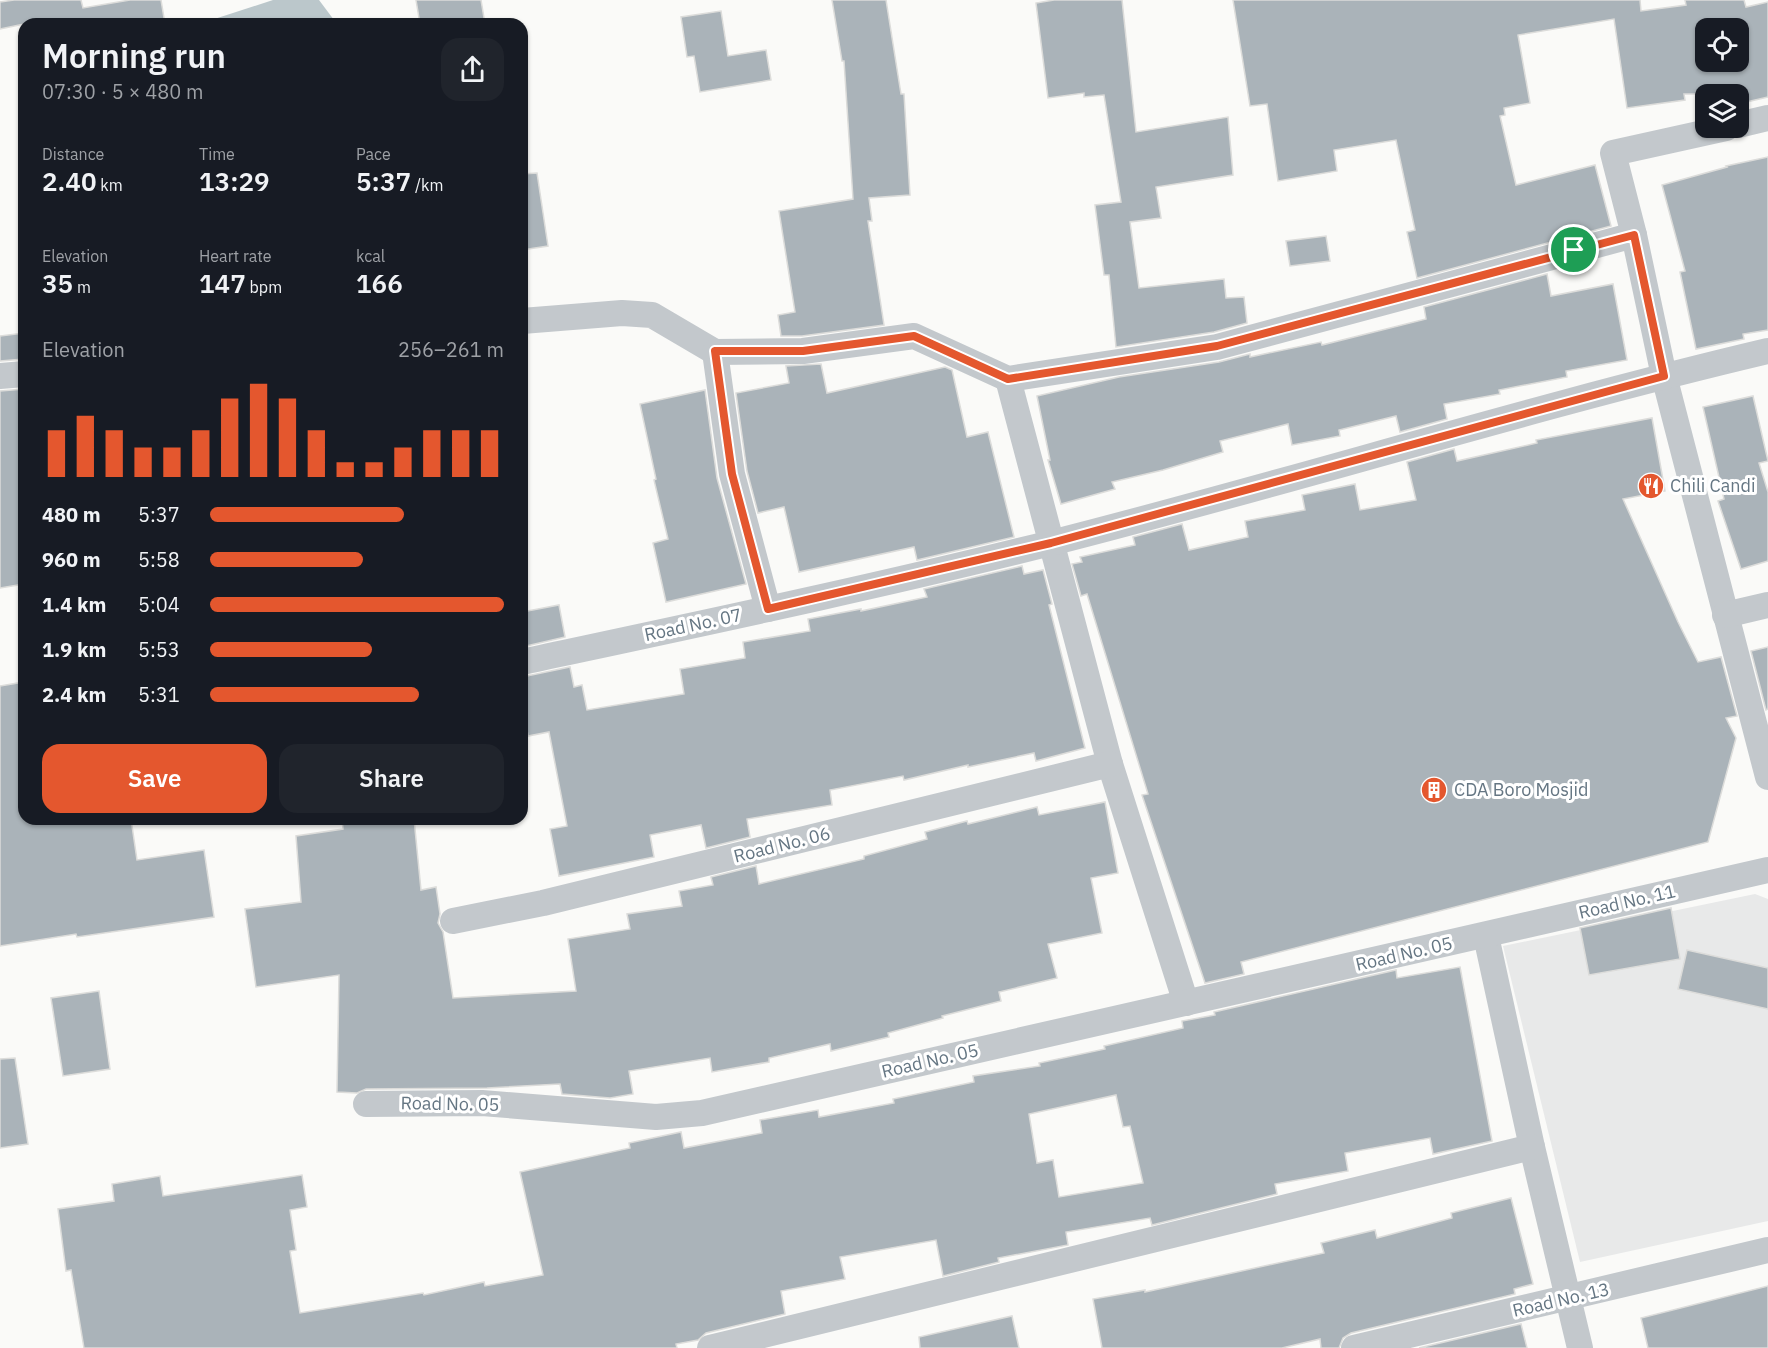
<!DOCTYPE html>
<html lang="en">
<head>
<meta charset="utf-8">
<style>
  :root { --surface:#171b24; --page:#20242c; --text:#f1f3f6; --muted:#9ea1a6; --accent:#e4572e }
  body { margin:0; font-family:"IBM Plex Sans",sans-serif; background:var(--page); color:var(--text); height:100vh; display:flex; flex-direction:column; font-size:22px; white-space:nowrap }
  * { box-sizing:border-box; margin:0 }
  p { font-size:20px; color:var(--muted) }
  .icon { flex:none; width:33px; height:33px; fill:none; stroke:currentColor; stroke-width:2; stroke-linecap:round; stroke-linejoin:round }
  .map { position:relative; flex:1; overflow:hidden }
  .panel { position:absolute; left:18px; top:18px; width:510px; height:807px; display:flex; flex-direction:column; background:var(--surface); border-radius:18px; box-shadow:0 2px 4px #0004 }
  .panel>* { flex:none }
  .fabs { position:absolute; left:1695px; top:18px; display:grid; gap:12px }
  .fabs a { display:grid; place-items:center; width:54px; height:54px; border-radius:12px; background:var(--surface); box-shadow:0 2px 4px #0004; font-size:30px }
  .pin { position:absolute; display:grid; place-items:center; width:51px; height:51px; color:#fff; margin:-26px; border:3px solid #fff; border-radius:50%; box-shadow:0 2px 6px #0007 }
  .round { display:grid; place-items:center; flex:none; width:63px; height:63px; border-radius:18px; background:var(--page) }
  .headline { display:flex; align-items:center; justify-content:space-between; height:102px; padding:0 24px }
  h1 { font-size:33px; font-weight:600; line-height:45px }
  .figures { display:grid; grid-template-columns:repeat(3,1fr); gap:9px; height:102px; padding:6px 24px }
  .figures div { display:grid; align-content:center }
  .figures b { font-size:26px; font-weight:600 }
  .figures small { font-size:16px; font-weight:400 }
  .figures p { font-size:16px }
  .chart { height:168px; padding:12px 24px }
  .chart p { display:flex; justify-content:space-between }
  .chart svg { width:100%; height:108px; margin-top:6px; stroke:var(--accent); stroke-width:6 }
  .button { display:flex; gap:12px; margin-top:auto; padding:12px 24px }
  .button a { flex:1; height:69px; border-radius:18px; background:var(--accent); color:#fff; font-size:24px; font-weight:600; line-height:69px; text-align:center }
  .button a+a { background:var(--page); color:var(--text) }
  ul { padding:0 24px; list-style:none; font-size:20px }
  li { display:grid; grid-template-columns:96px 72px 1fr; align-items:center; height:45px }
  li i { height:15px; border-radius:8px; background:var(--accent) }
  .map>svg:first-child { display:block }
</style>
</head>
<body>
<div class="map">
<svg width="1768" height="1348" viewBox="0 0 1768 1348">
  <rect width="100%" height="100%" fill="#fafaf8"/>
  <polygon fill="#e8e9e9" points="1755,894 1768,899 1768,1221 1580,1262 1503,946"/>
  <polygon fill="#bbc7cb" points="273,0 319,0 337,24 199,24"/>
  <g fill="#aab3b9" stroke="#dcdcda" stroke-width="1.5" fill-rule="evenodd">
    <polygon points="14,0 81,0 83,8 130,0 161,0 165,24 24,24 0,29 0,2"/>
    <polygon points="416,0 481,0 485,24 420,24"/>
    <polygon points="832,0 886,0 901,94 904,94 910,195 869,198 872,221 868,221 884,325 802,336 781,336 778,315 795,312 779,211 853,199 844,61 842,61"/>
    <polygon points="1054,0 1122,0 1136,132 1228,117 1233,175 1156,187 1161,218 1130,222 1139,288 1224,279 1226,298 1244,297 1247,323 1214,332 1116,347 1109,275 1104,275 1095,205 1121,202 1104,95 1084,97 1084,93 1048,98 1036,3"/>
    <path d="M 1233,0 L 1640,0 L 1641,11 L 1686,5 L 1685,0 L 1744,0 L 1746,7 L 1768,2 L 1768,97 L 1738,104 L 1738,94 L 1684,94 L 1685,100 L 1627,108 L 1614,19 L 1518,35 L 1530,103 L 1504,108 L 1505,115 L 1500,116 L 1516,185 L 1595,165 L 1611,226 L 1417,278 L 1407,232 L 1415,230 L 1396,140 L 1334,150 L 1337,171 L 1278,181 L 1267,104 L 1250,106 ZM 1706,28 L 1738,28 L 1738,62 L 1706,62 Z"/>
    <polygon points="721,11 728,56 766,50 771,80 700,92 694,56 687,57 681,17"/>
    <polygon points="1768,157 1768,330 1743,334 1744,339 1696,349 1680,272 1685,271 1662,185 1727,167 1726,166"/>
    <polygon points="537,173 548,246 522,250 522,174"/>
    <polygon points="1326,236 1330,261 1290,266 1286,241"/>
    <polygon points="1547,274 1551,296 1613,284 1627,360 1566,371 1567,377 1499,390 1500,394 1444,404 1447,419 1400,432 1396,416 1339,430 1340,436 1292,445 1288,424 1220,441 1223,452 1163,470 1112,482 1115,489 1061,504 1048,460 1050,460 1037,396 1119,377 1219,362 1250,354 1250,357 1321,342 1322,345 1426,319 1424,307"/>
    <polygon points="24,333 24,359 0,361 0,336"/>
    <polygon points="821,364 827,393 945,367 952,370 967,437 988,432 1014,537 917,560 914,547 799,572 784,507 758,513 747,471 736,393 789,383 786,366"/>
    <polygon points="24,389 24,584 0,588 0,391"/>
    <polygon points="705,390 717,478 746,584 666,602 653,543 668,539 654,480 656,479 640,404"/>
    <polygon points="1753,396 1768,461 1759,463 1768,492 1768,561 1741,569 1718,501 1724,499 1703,407"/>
    <polygon points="1652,418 1665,491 1623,499 1678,622 1698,662 1721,657 1737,716 1726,718 1736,738 1708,842 1241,962 1244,974 1205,983 1142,795 1148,794 1087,594 1081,596 1072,564 1082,562 1080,557 1135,545 1133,537 1182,524 1189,550 1248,537 1245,521 1305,510 1302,495 1355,484 1360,510 1416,500 1407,462 1454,449 1457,461 1537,443 1536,440"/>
    <polygon points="1022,566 1024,574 1043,570 1052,604 1049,605 1085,748 1036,761 1034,753 968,767 968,765 904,780 903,776 830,790 832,805 747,819 750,837 706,848 701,825 650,835 654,857 559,876 550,829 567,826 549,732 528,736 522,702 522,677 570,667 574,687 582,685 587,710 684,694 680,669 745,658 743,642 810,631 808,619 861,609 861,611 927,597 924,589"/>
    <polygon points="559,605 565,637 522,647 522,612"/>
    <polygon points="1768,647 1768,709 1766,710 1751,651"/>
    <polygon points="24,682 24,819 131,819 137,860 204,850 214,917 77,937 76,934 0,946 0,686"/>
    <polygon points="1105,802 1118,873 1091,878 1102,933 1048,944 1057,978 999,992 1001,1001 942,1016 943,1018 888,1033 889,1037 831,1051 830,1044 769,1058 769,1062 712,1072 710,1058 629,1071 633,1094 610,1098 562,1094 560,1084 487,1088 366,1089 357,1093 337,1092 339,975 256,987 245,909 301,902 296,836 343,829 342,819 414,819 421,890 436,887 440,914 438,923 443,932 453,998 576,991 568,939 630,929 627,914 682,906 679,891 713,885 711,877 756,866 759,884 864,859 864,856 927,839 925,832 967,821 968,824 1037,807 1039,815"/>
    <polygon points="1671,908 1680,959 1589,975 1580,928"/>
    <polygon points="1687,950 1768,968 1768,1009 1678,989"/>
    <path d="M 1460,967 L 1492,1141 L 1433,1154 L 1430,1138 L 1345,1153 L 1348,1171 L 1275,1184 L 1277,1194 L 1152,1225 L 1150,1218 L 1066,1232 L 1068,1245 L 998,1258 L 999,1262 L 943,1276 L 936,1240 L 840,1257 L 845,1279 L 781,1291 L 785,1314 L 706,1333 L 698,1340 L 676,1344 L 677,1348 L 84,1348 L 71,1270 L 66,1271 L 58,1209 L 114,1201 L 112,1184 L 160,1176 L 163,1196 L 302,1175 L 307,1207 L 290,1210 L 296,1250 L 290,1251 L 300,1313 L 423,1293 L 424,1295 L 484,1282 L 485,1286 L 543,1275 L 520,1172 L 630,1148 L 629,1143 L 681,1132 L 684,1148 L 762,1133 L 760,1120 L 818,1110 L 819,1117 L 894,1103 L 893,1099 L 974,1082 L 973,1076 L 1040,1066 L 1039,1063 L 1105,1049 L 1104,1046 L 1183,1028 L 1182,1021 L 1215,1015 L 1214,1012 L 1396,970 L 1397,978 ZM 1116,1095 L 1123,1127 L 1130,1126 L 1143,1183 L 1059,1197 L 1053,1160 L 1037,1163 L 1029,1114 Z"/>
    <polygon points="99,991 110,1069 63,1076 51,998"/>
    <polygon points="15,1058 28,1144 0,1148 0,1059"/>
    <polygon points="1511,1198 1533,1284 1514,1289 1515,1294 1351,1333 1343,1338 1339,1348 1321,1348 1320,1339 1282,1348 1102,1348 1093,1299 1145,1290 1145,1292 1324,1253 1321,1243 1375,1230 1377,1238 1452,1218 1451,1213"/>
    <polygon points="1768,1286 1768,1348 1648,1348 1641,1318"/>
    <polygon points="1012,1316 1019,1348 920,1348 919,1337"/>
    <polygon points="1521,1324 1527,1348 1419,1348"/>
  </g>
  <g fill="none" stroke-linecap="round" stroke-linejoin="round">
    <g stroke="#c3c8cc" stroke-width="26">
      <polyline points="1738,125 1768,118"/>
      <polyline points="1726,128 1613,153 1634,235 1664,376 1768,777"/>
      <polyline points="522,321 622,313 652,315 715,352 803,351 914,336 1008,379 1217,347 1634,235"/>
      <polyline points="715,352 732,474 768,609"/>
      <polyline points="0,376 24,374"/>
      <polyline points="1008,379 1110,764 1186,1003"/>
      <polyline points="1725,615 1768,605"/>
      <path d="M 522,662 C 699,624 876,587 1051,543 C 1291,482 1527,408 1768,351"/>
      <polyline points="453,921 543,903 1110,764"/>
      <polyline points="1486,936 1532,1147 1580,1348"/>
      <polyline points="366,1104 482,1103 656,1117 702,1113 1768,870"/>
      <polyline points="710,1348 1532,1147"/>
      <polyline points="1354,1348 1768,1250"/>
    </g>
  </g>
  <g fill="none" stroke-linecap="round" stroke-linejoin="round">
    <g stroke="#fff" stroke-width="12">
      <polygon id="route" points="1634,235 1664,376 1051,543 768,609 732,474 715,351 803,351 914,336 1008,379 1217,346"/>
    </g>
    <use href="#route" stroke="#e4572e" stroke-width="8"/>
  </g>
  <defs>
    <g id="restaurant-disc" transform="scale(1.35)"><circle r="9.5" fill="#e4572e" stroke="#fff"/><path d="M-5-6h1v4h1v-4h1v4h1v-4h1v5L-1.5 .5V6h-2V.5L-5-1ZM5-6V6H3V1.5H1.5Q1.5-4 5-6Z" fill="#fff"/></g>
    <g id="building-disc" transform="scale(1.35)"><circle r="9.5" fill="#e4572e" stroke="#fff"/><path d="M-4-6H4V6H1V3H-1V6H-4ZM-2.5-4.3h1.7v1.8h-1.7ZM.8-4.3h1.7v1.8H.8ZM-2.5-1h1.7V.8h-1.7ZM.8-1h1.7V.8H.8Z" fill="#fff"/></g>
  </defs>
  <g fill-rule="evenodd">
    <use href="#restaurant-disc" x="1651" y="486"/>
    <use href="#building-disc" x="1434" y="790"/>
  </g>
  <g text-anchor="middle" stroke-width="6" stroke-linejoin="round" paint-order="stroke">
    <g font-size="18" fill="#657683" stroke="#fff" text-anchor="start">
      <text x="1670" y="492">Chili Candi</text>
      <text x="1454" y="796">CDA Boro Mosjid</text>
    </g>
    <g font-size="18" fill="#657683" stroke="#fff">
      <text transform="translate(693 625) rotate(-12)" y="6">Road No. 07</text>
      <text transform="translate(782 845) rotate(-14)" y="6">Road No. 06</text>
      <text transform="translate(1627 902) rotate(-13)" y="6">Road No. 11</text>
      <text transform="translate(1404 954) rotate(-13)" y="6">Road No. 05</text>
      <text transform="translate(930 1061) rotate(-13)" y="6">Road No. 05</text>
      <text transform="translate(450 1104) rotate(1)" y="6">Road No. 05</text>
      <text transform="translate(1561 1300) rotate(-13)" y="6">Road No. 13</text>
    </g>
  </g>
</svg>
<div class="fabs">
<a><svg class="icon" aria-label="locate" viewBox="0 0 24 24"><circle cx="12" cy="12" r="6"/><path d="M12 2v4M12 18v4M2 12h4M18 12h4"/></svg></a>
<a><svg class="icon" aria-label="layers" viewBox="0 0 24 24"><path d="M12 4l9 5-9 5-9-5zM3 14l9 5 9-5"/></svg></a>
</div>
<div class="pin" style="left:1574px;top:250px;background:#1e9e55"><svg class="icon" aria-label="arrive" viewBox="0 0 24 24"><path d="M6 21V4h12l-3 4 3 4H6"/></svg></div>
<section class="panel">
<div class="headline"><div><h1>Morning run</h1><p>07:30 · 5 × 480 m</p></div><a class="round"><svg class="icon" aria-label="share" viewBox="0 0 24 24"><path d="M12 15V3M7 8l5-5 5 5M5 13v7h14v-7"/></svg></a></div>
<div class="figures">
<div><p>Distance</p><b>2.40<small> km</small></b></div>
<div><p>Time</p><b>13:29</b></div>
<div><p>Pace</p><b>5:37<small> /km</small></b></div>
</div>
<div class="figures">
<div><p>Elevation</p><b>35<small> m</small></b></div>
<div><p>Heart rate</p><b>147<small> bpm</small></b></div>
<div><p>kcal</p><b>166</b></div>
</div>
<div class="chart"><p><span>Elevation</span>256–261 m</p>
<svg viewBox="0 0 160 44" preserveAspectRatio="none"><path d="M5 44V25M15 44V19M25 44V25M35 44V32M45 44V32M55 44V25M65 44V12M75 44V6M85 44V12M95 44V25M105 44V38M115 44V38M125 44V32M135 44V25M145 44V25M155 44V25"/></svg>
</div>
<ul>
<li><b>480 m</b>5:37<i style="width:66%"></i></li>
<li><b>960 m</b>5:58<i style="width:52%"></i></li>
<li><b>1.4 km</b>5:04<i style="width:100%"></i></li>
<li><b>1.9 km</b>5:53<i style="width:55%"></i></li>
<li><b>2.4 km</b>5:31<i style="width:71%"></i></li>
</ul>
<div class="button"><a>Save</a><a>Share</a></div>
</section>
</div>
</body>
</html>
